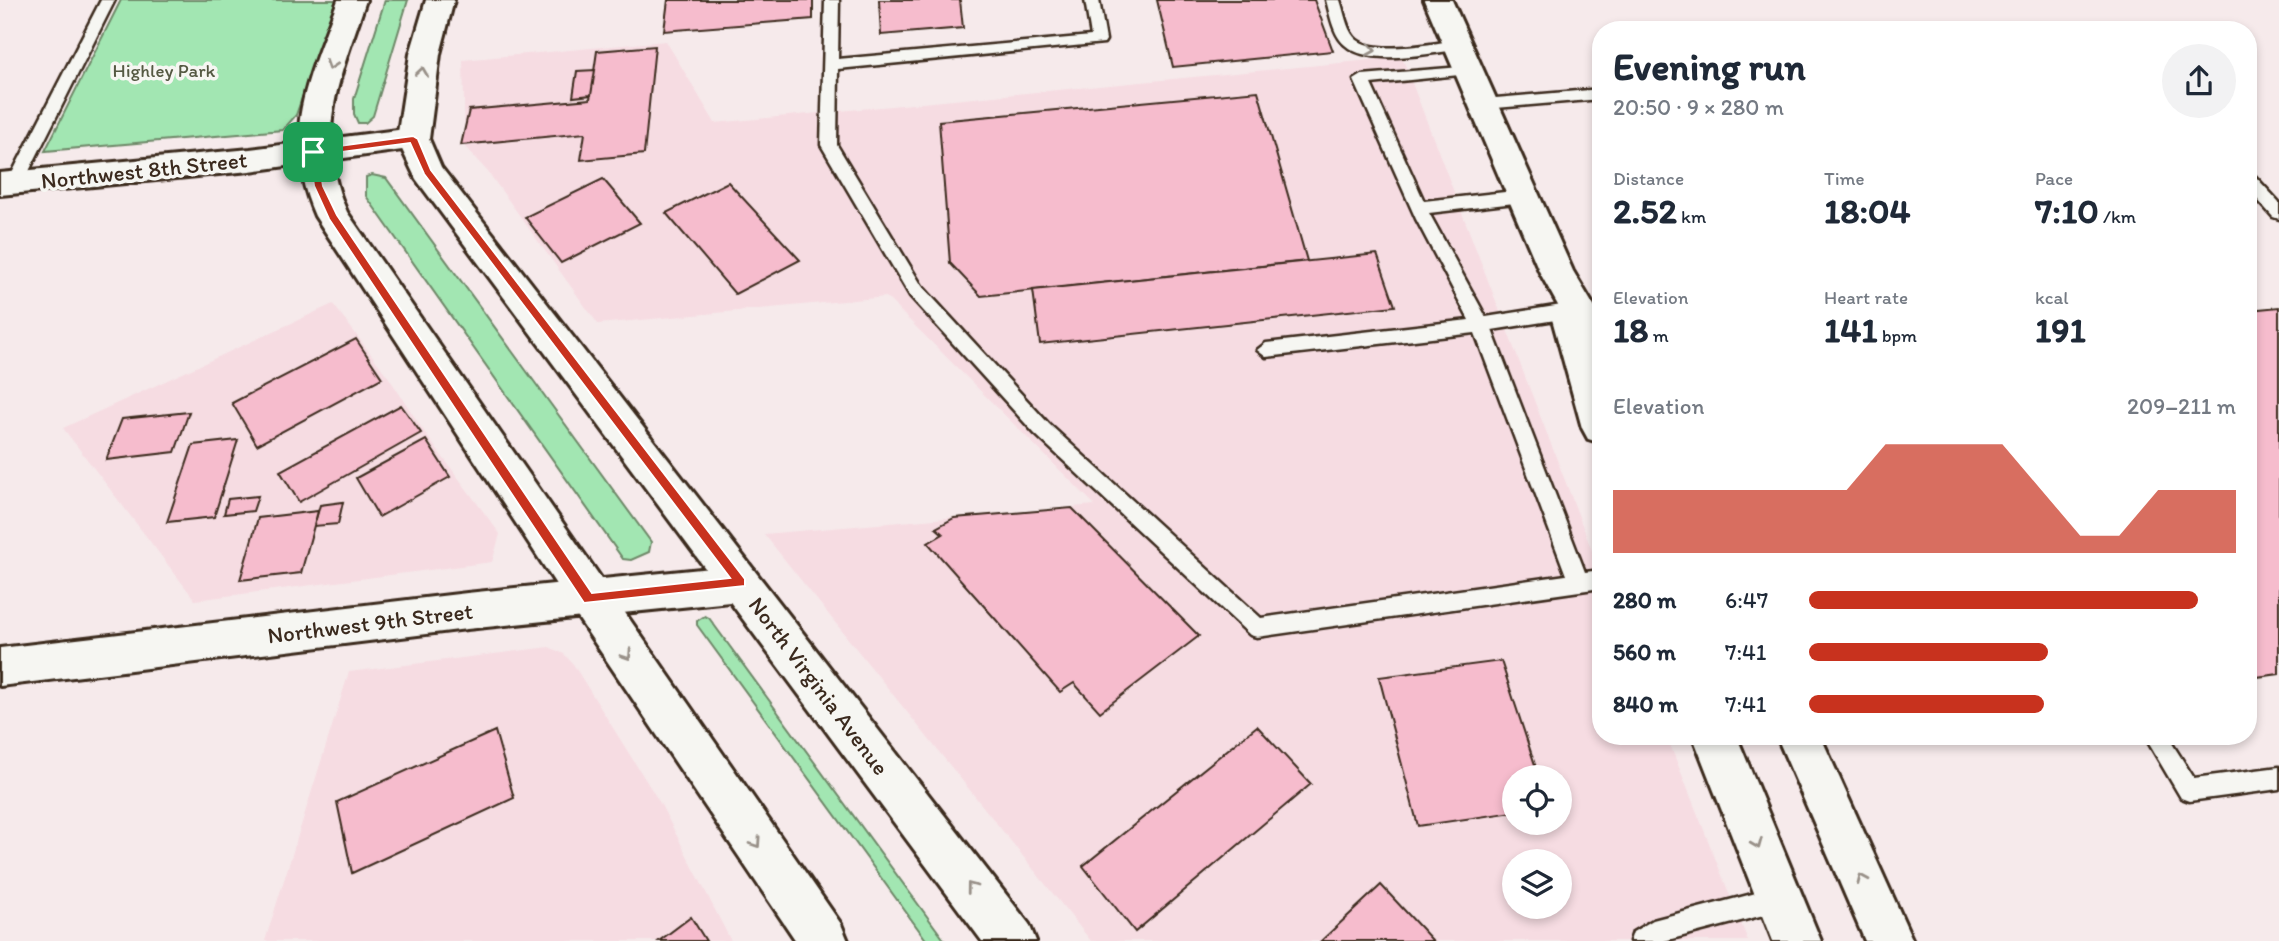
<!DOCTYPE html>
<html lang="en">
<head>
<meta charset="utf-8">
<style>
  :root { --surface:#fff; --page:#f2f2f3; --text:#1f2937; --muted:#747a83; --accent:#c8321e }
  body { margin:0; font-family:Itim,sans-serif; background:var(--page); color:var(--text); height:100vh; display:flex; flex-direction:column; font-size:26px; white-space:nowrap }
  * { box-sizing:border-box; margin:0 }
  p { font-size:23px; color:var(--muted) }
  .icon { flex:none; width:38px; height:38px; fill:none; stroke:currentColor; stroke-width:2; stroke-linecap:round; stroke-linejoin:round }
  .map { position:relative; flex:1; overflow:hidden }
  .panel { position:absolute; left:1592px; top:21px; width:665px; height:724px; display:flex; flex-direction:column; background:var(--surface); border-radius:28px; box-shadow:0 4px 10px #0003 }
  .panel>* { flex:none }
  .controls { position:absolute; left:1502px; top:765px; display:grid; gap:14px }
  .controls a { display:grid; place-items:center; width:70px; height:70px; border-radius:50%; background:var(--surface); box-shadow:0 4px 10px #0003; font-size:35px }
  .pin { position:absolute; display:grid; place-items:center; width:60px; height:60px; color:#fff; margin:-30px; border-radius:14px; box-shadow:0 4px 10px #0006 }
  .round { display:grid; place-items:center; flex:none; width:74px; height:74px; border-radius:37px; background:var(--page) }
  .headline { display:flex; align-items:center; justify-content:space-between; height:119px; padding:0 21px }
  h1 { font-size:38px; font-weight:800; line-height:52px }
  .metrics { display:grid; grid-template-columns:repeat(3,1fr); gap:10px; height:119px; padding:7px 21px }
  .metrics div { display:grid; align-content:center }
  .metrics b { font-size:35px; font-weight:800 }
  .metrics small { font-size:19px; font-weight:400 }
  .metrics p { font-size:19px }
  .chart { height:196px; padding:14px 21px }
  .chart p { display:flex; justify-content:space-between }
  .chart svg { width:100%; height:126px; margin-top:7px; fill:var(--accent); opacity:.7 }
  ul { padding:0 21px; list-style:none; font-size:23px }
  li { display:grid; grid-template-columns:112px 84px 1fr; align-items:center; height:52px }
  li i { height:18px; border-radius:9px; background:var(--accent) }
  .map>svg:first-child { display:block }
</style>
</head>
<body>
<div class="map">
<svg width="2279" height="941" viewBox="0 0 2279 941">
  <rect width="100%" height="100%" fill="#f6eaeb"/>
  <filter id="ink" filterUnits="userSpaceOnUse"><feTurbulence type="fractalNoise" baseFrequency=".0143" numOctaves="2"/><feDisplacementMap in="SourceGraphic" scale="14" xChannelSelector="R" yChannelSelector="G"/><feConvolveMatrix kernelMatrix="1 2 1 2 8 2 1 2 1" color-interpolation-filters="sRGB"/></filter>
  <g filter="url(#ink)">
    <g fill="#f6dce2" fill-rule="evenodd">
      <path d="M 666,41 L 715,123 L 1402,57 L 1601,574 L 1601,737 L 1667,737 L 1748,941 L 1091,941 L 764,534 L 1095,505 L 886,297 L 598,324 L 488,172 L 465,147 L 463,60 ZM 1514,777 L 1559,777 L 1559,822 L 1514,822 ZM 1514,861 L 1559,861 L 1559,906 L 1514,906 Z"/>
      <polygon points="333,304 389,378 427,436 500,534 492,562 195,600 63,428"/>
      <polygon points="549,647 564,654 573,664 660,803 731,941 265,941 349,672"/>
    </g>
    <g fill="#a2e6b2" stroke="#6e8868" stroke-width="2">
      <polygon points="121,0 336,0 296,115 283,130 45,151"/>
      <polygon points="385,0 408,0 373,116 365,123 358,123 354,114 354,99"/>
      <polygon points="372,175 386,178 651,542 649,552 631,560 623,559 366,196 366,177"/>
      <polygon points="705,616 709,618 945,941 927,941 697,625 697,621"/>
    </g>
    <g fill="#f6bccd" stroke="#3b2a1e" stroke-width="2">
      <polygon points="668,0 813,0 813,19 664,31"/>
      <polygon points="879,0 960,0 963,28 881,35"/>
      <polygon points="1157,0 1314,0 1333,51 1173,67"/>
      <polygon points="655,46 644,154 581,160 585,133 461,145 469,110 590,99 597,51"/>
      <polygon points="595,70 591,95 573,97 577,71"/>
      <polygon points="1258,91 1307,261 981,296 950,263 939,121"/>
      <polygon points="603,179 640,223 561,263 525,217"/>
      <polygon points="728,182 800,260 735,294 666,213"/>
      <polygon points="1377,254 1395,306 1040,344 1033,290"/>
      <polygon points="2279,307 2279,674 2249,678 2249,310"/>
      <polygon points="356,339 382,378 257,445 232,403"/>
      <polygon points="401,405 421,433 299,502 280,471"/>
      <polygon points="189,412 175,452 106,460 122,419"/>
      <polygon points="238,440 214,517 167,522 193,445"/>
      <polygon points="426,440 450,477 379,517 356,478"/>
      <polygon points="258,496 253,511 224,514 228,499"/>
      <polygon points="343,502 338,524 314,526 320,505"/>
      <polygon points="1072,508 1199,636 1100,712 1074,683 1060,692 928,543 943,534 936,528 954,518"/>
      <polygon points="318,511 301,573 240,580 258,518"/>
      <polygon points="1501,661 1539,777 1514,777 1514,812 1418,826 1379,677"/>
      <polygon points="1257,726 1311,784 1135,932 1083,866"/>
      <polygon points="495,731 514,798 352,873 337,802"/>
      <polygon points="1381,885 1433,941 1321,941"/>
      <polygon points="691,917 706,941 659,941"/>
    </g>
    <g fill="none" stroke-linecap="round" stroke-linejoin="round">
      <g stroke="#3b2a1e" stroke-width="5">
        <g id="service">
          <polygon points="101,0 115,0 23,183 15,189 9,187 7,183"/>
          <polygon points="825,0 839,0 838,59 1091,36 1085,0 1099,0 1106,40 1104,43 838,69 837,145 922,286 1049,424 1261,618 1566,575 1475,333 1266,357 1257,350 1266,343 1469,320 1416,219 1354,80 1362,75 1474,66 1477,69 1469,74 1371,84 1424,201 1523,190 1531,196 1523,202 1429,213 1486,317 1568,304 1577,311 1568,318 1492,330 1585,572 1601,570 1601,588 1257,637 1250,635 1035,434 910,296 821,145"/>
          <path d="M 1326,0 L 1340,0 C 1344,11 1346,28 1354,37 C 1371,57 1434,43 1458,40 L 1465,45 L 1458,50 C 1428,53 1369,67 1345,45 C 1333,35 1330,14 1326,0 Z"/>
          <polygon points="1601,89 1601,99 1484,109 1476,104 1484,99"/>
          <polygon points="2249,174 2255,176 2279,202 2279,219 2273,217 2249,190"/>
          <polygon points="2145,737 2168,737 2194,778 2279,767 2279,789 2189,801 2181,798"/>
          <polygon points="1779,887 1787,891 1791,899 1787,907 1779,911 1664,941 1630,941 1633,932 1653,920"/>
        </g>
      </g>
      <g stroke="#3b2a1e" stroke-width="6">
        <g id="minor">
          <polygon points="413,128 424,131 429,139 424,147 250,171 0,195 0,173 250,149"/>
          <polygon points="740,565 754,570 760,583 754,596 740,601 467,629 0,686 0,648 467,593"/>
        </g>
      </g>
      <g stroke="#3b2a1e" stroke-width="6">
        <g id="secondary">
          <polygon points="1424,0 1452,0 1573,271 1601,318 1601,443 1588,439 1582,428 1552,319 1560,309 1540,273"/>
          <polygon points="1693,737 1737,737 1821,941 1773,941"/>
          <polygon points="1777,737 1821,737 1913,941 1865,941"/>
        </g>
      </g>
      <g stroke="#3b2a1e" stroke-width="6">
        <g id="primary">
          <path d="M 338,0 L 366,0 C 341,76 312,134 347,212 L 841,924 L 848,941 L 796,941 L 574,612 L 315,216 C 279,133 309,79 338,0 Z"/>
          <polygon points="426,0 454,0 440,54 429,139 441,167 1029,924 1036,941 982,941 416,179 397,139 410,54"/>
        </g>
      </g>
      <use href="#service" fill="#f6f6f2" fill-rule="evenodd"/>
      <use href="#minor" fill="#f6f6f2" fill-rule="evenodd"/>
      <use href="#secondary" fill="#f6f6f2" fill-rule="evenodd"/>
      <use href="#primary" fill="#f6f6f2" fill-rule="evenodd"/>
    </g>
    <defs><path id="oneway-chevron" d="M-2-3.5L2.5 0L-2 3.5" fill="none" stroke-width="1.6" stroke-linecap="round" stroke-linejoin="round" transform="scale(1.75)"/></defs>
    <g stroke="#989088">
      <use href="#oneway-chevron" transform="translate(1371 50) rotate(9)"/>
      <use href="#oneway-chevron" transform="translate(331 65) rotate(108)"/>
      <use href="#oneway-chevron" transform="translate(422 72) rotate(-82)"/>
      <use href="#oneway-chevron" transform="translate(627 655) rotate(56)"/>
      <use href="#oneway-chevron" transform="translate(756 843) rotate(56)"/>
      <use href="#oneway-chevron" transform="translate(1757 844) rotate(68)"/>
      <use href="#oneway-chevron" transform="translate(1862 879) rotate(-114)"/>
      <use href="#oneway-chevron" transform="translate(971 887) rotate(-127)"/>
    </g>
  </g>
  <path fill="#c8321e" stroke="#fff" stroke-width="2" fill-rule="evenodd" d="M 413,136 L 418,139 L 431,170 L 745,579 L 745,586 L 584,603 L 329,219 L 314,186 L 309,150 ZM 410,143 L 424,174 L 730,578 L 592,593 L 337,215 L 323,186 L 318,155 Z"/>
  <g text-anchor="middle" stroke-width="7" stroke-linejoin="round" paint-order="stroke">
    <g font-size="19" fill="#555943" stroke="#f6f6f2">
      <text x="164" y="77">Highley Park</text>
    </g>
    <g font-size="23" fill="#3b2a1e" stroke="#f6f6f2">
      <text transform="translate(144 170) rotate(-6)" y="8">Northwest 8th Street</text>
      <text transform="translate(370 623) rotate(-7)" y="8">Northwest 9th Street</text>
      <text transform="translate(819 686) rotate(53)" y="8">North Virginia Avenue</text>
    </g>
  </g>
</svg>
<div class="controls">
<a><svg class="icon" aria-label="locate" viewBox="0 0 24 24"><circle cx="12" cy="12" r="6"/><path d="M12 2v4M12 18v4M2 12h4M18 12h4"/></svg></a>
<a><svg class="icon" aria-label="layers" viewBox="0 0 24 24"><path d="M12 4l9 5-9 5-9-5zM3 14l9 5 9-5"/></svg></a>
</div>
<div class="pin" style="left:313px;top:152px;background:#1e9e55"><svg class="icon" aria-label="arrive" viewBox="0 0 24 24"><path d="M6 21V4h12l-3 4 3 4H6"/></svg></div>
<section class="panel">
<div class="headline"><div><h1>Evening run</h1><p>20:50 · 9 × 280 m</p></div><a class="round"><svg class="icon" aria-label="share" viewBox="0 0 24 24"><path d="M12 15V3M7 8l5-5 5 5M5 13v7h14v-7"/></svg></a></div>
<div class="metrics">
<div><p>Distance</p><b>2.52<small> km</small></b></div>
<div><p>Time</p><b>18:04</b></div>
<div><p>Pace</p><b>7:10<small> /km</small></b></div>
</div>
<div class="metrics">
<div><p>Elevation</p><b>18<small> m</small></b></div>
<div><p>Heart rate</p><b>141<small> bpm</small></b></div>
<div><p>kcal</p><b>191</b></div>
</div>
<div class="chart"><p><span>Elevation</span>209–211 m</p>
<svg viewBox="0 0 160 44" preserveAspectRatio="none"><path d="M0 44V22L10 22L20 22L30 22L40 22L50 22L60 22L70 6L80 6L90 6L100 6L110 22L120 38L130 38L140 22L150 22L160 22V44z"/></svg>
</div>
<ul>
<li><b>280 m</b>6:47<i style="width:91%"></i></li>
<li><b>560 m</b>7:41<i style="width:56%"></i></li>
<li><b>840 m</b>7:41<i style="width:55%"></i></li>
</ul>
</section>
</div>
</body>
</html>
